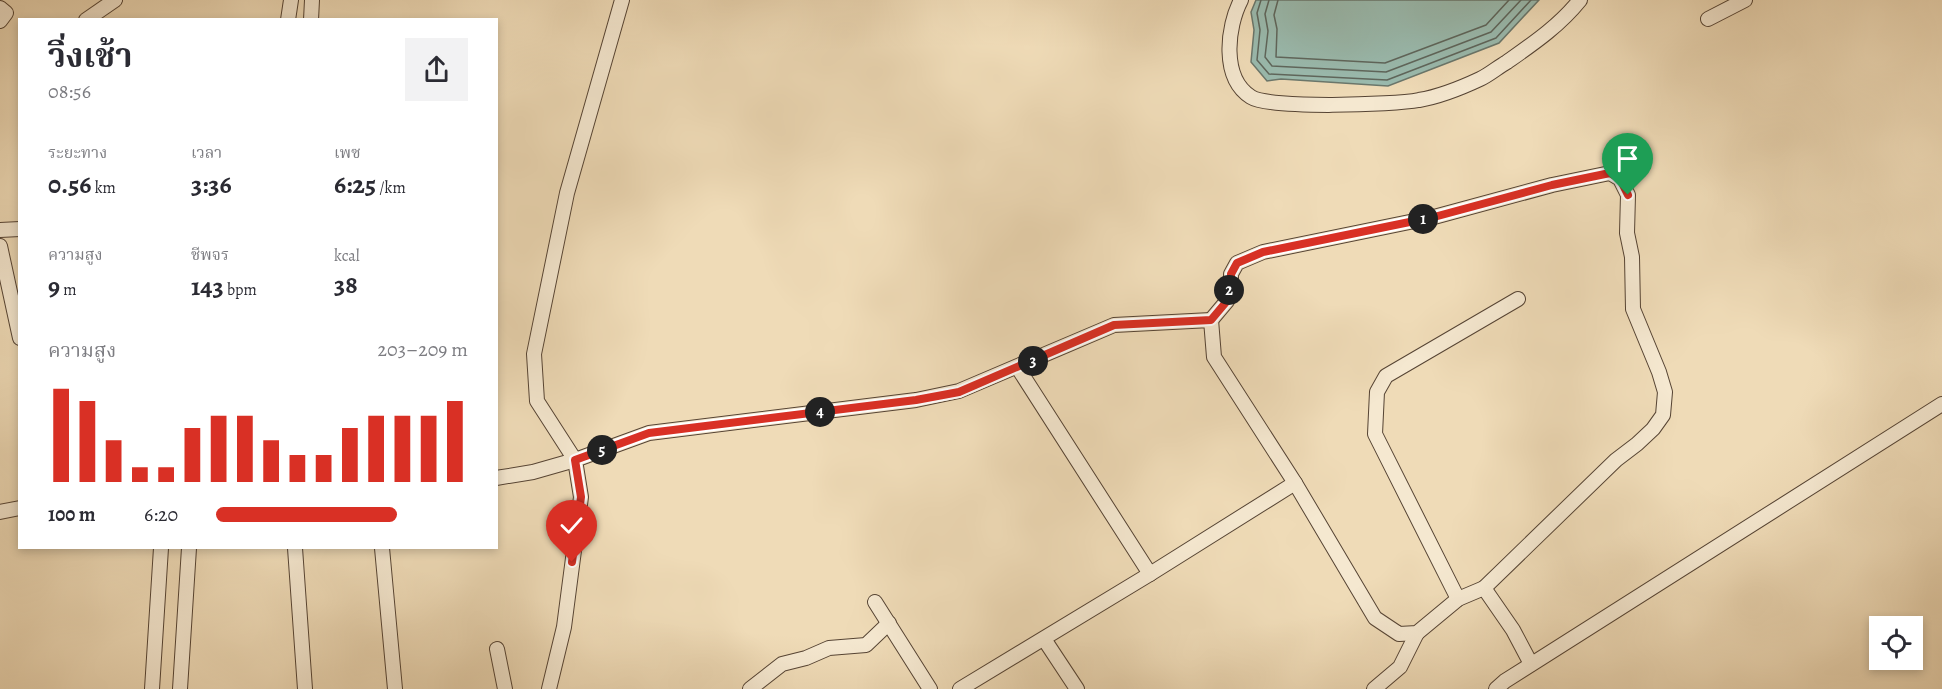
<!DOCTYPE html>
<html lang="th">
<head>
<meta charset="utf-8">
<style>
  :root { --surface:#fff; --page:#f2f2f3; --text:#2b2b33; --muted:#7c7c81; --accent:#d93025 }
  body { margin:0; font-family:Alegreya,"Noto Serif Thai",serif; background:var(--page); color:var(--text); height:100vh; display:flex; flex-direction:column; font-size:22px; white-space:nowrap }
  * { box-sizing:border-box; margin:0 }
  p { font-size:20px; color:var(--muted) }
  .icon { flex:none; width:33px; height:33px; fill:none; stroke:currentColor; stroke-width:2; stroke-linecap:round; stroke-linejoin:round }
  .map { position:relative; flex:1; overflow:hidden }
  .panel { position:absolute; left:18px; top:18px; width:480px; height:531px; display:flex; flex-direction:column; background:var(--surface); border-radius:0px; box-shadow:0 3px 9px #0003 }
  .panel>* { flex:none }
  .fabs { position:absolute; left:1869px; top:616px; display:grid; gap:12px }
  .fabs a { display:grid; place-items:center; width:54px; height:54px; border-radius:0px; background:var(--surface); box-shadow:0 3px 9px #0003; font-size:30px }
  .pin { position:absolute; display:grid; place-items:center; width:51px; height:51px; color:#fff; margin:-62px -26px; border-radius:50% 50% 50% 0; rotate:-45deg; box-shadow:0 0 6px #0007 }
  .pin .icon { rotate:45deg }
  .km { position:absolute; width:30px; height:30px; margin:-15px; border-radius:50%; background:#222; color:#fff; font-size:16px; line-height:30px; text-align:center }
  .round { display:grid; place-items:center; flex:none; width:63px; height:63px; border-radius:0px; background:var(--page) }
  .summary { display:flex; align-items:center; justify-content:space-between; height:102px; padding:0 30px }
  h1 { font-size:33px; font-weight:700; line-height:45px }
  .metrics { display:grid; grid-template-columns:repeat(3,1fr); gap:9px; height:102px; padding:6px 30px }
  .metrics div { display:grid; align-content:center }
  .metrics b { font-size:26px; font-weight:700 }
  .metrics small { font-size:16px; font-weight:400 }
  .metrics p { font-size:16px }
  .chart { height:168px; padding:12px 30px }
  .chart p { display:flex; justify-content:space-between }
  .chart svg { width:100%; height:108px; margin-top:6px; stroke:var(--accent); stroke-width:6 }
  ul { padding:0 30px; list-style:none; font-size:20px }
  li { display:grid; grid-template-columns:96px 72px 1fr; align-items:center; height:45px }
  li i { height:15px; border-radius:8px; background:var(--accent) }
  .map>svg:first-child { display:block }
</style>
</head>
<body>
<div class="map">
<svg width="1942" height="689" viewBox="0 0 1942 689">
  <rect width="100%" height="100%" fill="#efdbb7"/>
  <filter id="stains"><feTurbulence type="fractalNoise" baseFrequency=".00333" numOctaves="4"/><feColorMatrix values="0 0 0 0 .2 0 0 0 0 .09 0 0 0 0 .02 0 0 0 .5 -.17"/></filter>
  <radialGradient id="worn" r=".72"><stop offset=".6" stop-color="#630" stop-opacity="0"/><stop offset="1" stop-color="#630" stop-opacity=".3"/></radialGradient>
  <polygon fill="#9abbaf" stroke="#6a776c" stroke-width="1.5" points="1256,0 1539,0 1499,43 1388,86 1281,79 1267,81 1251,62 1254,30 1251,12"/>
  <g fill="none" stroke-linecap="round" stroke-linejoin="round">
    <g stroke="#5e665c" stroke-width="1.5">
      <polyline points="1261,0 1257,13 1260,30 1257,60 1269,74 1387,80 1496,38 1531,0"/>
      <polyline points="1269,0 1265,14 1268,31 1265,57 1272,66 1386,72 1491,32 1521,0"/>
      <polyline points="1278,0 1274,15 1277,29 1276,57 1385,63 1486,25 1509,0"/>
    </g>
    <g stroke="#564434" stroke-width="16">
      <g id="minor">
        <path d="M 1241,0 C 1227,27 1221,78 1251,97 C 1270,109 1393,105 1419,100 C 1437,97 1463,87 1480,79 C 1489,75 1498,67 1507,62 C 1534,43 1559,26 1580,0"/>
        <polyline points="0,8 6,13 0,21"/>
        <polyline points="1708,19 1745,0"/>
        <polyline points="86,20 115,0"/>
        <polyline points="288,20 291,0"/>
        <polyline points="311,20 312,0"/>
        <polyline points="0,230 20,229"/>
        <polyline points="0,246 20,338"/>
        <polyline points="1211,320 1227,301 1231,285 1231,274 1237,263 1263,252 1434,217 1552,185 1610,173 1620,179 1628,195 1627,233 1632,257 1633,309 1659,372 1665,392 1663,415 1653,429 1637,444 1616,460 1484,588"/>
        <polyline points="1018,368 1150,574"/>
        <polyline points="496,478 533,472 575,460 537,401 534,354 567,193 622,0"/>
        <polyline points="0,512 20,508"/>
        <polyline points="295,548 305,689"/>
        <polyline points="382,548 395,689"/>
        <polyline points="1458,599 1375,434 1377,392 1386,376 1518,299"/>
        <polyline points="875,602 930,689"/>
        <polyline points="1044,639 1077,689"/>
        <polyline points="497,649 505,689"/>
        <polyline points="152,689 161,548"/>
        <polyline points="180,689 189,548"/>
        <polyline points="549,689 564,627 581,497 575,460 649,433 916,400 959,391 1114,325 1211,320 1214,357 1295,483 1375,618 1399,634 1417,633 1458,599 1484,588 1513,630 1531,664"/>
        <polyline points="750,689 782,664 806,658 829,648 866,645 889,623"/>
        <polyline points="960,689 1150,574 1295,483"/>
        <polyline points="1374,689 1400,667 1417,633"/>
        <polyline points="1496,689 1505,681 1942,404"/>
      </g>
    </g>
    <use href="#minor" stroke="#f5e8d0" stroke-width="14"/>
  </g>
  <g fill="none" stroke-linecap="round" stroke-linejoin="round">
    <g stroke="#fff" stroke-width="12">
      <polyline id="route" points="572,562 581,497 575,460 649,433 916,400 959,392 1114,325 1211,320 1227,301 1231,285 1231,274 1237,263 1263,252 1434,217 1552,185 1610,173 1620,179 1628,195"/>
    </g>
    <use href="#route" stroke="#d93025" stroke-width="8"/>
  </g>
  <rect width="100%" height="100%" filter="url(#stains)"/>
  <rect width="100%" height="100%" fill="url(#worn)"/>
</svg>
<div class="fabs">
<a><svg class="icon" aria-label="locate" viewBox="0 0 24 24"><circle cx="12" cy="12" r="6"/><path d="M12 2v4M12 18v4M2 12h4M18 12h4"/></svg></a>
</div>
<div class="pin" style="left:1628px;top:195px;background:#1e9e55"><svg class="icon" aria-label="arrive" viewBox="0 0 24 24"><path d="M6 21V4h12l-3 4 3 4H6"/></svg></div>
<div class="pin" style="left:572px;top:562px;background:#d93025"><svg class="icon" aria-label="check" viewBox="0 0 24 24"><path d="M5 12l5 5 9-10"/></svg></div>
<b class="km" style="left:1423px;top:219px">1</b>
<b class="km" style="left:1229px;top:290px">2</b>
<b class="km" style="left:1033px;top:361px">3</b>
<b class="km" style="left:820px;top:412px">4</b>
<b class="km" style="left:602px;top:450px">5</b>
<section class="panel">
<div class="summary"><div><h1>วิ่งเช้า</h1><p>08:56</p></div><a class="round"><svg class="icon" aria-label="share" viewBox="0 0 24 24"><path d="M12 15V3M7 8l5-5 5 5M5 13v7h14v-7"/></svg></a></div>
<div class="metrics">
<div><p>ระยะทาง</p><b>0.56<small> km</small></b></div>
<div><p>เวลา</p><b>3:36</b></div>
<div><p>เพซ</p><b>6:25<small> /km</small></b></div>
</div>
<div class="metrics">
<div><p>ความสูง</p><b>9<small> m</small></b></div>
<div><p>ชีพจร</p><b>143<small> bpm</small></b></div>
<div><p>kcal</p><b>38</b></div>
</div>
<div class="chart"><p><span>ความสูง</span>203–209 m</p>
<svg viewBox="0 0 160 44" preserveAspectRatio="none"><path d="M5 44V6M15 44V11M25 44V27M35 44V38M45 44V38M55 44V22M65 44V17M75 44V17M85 44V27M95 44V33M105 44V33M115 44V22M125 44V17M135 44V17M145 44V17M155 44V11"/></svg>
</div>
<ul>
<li><b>100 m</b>6:20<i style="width:72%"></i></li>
</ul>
</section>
</div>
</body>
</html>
